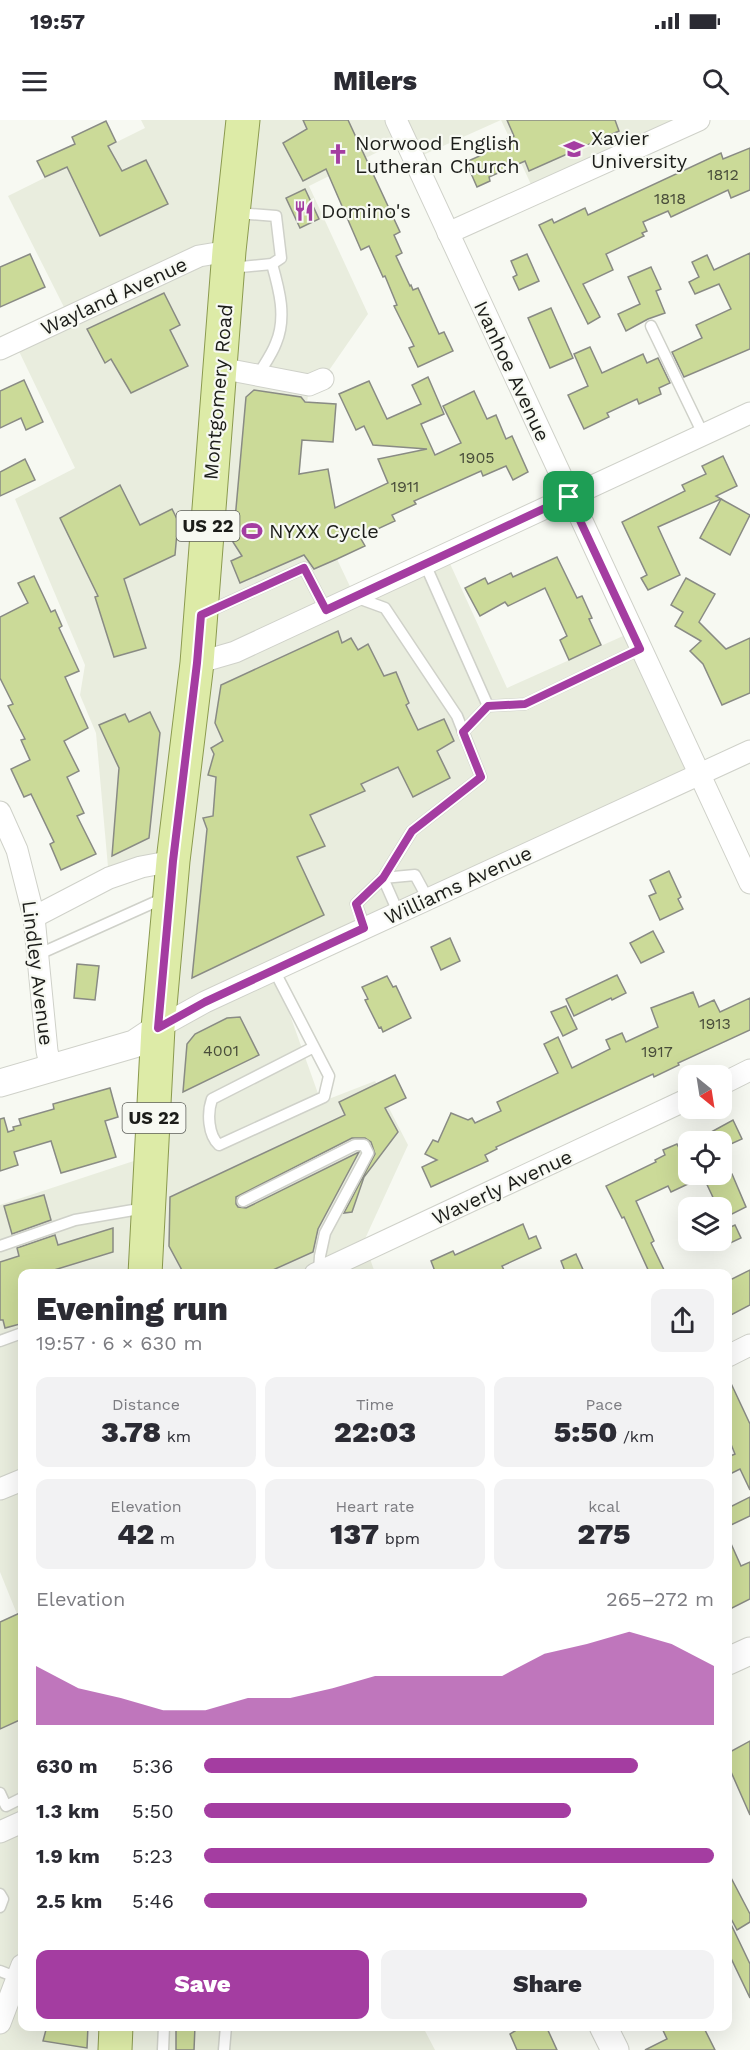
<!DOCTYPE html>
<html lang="en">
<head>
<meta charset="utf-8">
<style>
  :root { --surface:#fff; --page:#f2f2f3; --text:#2b2b33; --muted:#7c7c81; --accent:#a43da1 }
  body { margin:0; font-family:"Work Sans",sans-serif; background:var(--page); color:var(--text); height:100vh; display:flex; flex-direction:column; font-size:22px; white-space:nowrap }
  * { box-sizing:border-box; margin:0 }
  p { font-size:20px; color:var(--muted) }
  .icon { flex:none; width:33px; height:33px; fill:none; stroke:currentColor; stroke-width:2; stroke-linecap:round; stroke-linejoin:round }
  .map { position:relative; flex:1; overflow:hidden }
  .details { position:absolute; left:18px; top:1149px; width:714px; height:762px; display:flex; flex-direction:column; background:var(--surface); border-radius:12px; box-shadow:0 6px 24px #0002 }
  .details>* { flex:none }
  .needle { width:39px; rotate:150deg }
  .controls { position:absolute; left:678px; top:945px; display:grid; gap:12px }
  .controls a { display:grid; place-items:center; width:54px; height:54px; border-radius:12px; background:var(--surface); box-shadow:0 6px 24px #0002; font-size:30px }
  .pin { position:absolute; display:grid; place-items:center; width:51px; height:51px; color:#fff; margin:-26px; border-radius:12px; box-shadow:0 3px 9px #0006 }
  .round { display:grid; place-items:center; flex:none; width:63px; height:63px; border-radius:12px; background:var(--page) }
  .head { display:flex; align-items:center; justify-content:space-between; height:102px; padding:0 18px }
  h1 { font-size:33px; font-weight:800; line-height:45px }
  .figures { display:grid; grid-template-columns:repeat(3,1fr); gap:9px; height:102px; padding:6px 18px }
  .figures div { display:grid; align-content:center; border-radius:12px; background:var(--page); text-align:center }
  .figures b { font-size:30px; font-weight:800 }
  .figures small { font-size:16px; font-weight:400 }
  .figures p { font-size:16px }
  .chart { height:168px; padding:12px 18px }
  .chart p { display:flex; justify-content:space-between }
  .chart svg { width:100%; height:108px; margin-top:6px; fill:var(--accent); opacity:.7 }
  .action { display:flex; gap:12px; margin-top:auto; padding:12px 18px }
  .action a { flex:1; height:69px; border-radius:12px; background:var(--accent); color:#fff; font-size:24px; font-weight:800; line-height:69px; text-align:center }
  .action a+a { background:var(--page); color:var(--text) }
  ul { padding:0 18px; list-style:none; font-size:20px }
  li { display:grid; grid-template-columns:96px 72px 1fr; align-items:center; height:45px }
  li i { height:15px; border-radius:8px; background:var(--accent) }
  .status { display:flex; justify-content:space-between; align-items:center; height:42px; padding:0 30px; background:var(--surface); direction:ltr }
  .status svg { height:16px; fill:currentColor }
  header { display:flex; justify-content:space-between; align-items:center; height:78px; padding:0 18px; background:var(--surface); font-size:27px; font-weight:800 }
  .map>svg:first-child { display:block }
</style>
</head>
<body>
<div class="status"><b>19:57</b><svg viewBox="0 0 49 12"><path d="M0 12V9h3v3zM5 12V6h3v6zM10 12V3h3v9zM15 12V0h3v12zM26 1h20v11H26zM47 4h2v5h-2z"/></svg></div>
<header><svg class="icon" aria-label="menu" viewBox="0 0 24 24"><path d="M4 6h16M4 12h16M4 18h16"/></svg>Milers<svg class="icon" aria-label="search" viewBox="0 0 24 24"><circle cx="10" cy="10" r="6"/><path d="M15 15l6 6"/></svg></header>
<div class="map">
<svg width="750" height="1930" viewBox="0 0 750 1930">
  <rect width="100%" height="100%" fill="#f7f9f2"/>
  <polygon fill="#e9edde" points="141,0 699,0 535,73 501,0 414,39 404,19 309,66 368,194 323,259 309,265 294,407 317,397 355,477 446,435 507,568 632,512 698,655 274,850 321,982 375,961 408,1025 359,1132 367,1130 375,1153 22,1154 22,1906 423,1907 435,1930 0,1930 0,1502 17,1494 0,1452 0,1085 152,1035 173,741 109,758 96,613 80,575 85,545 15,379 75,348 15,223 69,197 8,76 145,8"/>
  <g fill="#cbda98" stroke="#898b84" stroke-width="1.5">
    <polygon points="303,0 348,0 400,112 394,115 402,133 396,136 410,166 411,165 413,170 418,168 439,214 444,212 453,231 418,247 409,228 414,226 394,186 397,185 385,156 383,157 369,126 361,130 326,49 303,61 283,23 307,9"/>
    <polygon points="507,0 615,0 619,11 529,51 525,41 489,57 490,61 477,67 466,42 482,35 480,31 514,16"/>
    <polygon points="106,1 116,22 108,26 122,51 146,40 168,84 100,116 67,47 45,57 37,41 75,24 72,17"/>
    <polygon points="750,28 750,70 731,78 728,70 671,97 668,91 643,102 647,111 642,113 644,116 606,134 613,150 583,164 600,197 588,204 539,105 552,99 554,103 585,88 588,95 721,33 723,39"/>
    <polygon points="305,69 319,99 300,108 286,78"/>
    <polygon points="750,133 750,229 684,257 672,232 702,218 696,205 731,189 719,164 695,174 689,162 699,157 692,142 707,135 714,150"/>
    <polygon points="30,134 45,167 0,187 0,147"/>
    <polygon points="527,134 539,161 519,170 513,157 517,155 511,141"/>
    <polygon points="651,147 661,169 656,171 665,193 648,199 626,211 618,194 640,184 628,157"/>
    <polygon points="164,173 180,205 170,210 188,246 131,273 111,239 105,243 87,209"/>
    <polygon points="551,188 573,238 550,248 528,198"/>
    <polygon points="590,227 602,253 643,234 647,243 658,238 670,263 659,268 661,274 639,284 637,279 607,293 609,297 584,309 568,275 588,266 574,234"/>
    <polygon points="428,257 444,294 421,304 435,335 461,323 443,286 474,271 487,299 496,295 506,319 512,316 528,352 513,360 506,346 483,356 481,351 414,381 416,384 392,395 395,401 360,417 365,426 337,439 314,449 304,435 240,463 231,441 242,436 233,422 246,277 254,270 301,277 305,282 336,284 333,322 302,320 299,354 328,349 335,388 388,363 378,339 427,329 373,325 364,306 356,310 339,274 369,261 387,299 421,284 412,265"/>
    <polygon points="24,260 43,302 26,310 21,298 0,308 0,271"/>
    <polygon points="723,336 737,366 716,376 721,379 658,407 680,455 648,470 641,458 647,455 622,402 685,371 682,365 706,354 702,346"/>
    <polygon points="25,339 35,360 0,376 0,352"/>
    <polygon points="120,365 140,405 172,389 178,401 175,435 124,459 146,528 114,537 95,477 98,476 60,398"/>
    <polygon points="721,379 750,395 730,435 700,418"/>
    <polygon points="557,437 577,478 582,476 592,498 589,499 601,525 569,540 560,520 567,516 545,468 508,486 505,482 480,496 465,468 485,458 488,464 511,453 513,457"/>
    <polygon points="34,456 51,492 55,490 62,506 59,508 79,551 65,557 88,608 64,621 79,651 67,657 84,693 77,696 96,734 61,750 50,724 54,722 31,674 24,677 11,649 30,640 21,620 25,619 8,586 13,584 0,558 0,497 28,483 18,463"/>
    <polygon points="686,458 715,474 699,502 726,529 750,518 750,573 722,585 703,544 690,531 701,521 675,506 683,492 671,485"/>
    <polygon points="338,511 342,523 351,518 358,530 368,524 384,556 396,552 409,583 406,585 418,610 444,599 454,621 437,631 450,658 413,677 398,647 361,664 365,671 310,695 325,726 297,737 324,795 192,858 207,709 203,698 213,696 216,657 208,655 214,634 211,628 223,621 215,603 221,565"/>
    <polygon points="150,592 160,613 149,718 112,736 119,648 99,605 125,594 129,602"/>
    <polygon points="669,751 681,777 678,779 683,789 660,800 649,776 656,773 650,760"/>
    <polygon points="653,811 664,832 641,843 630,823"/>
    <polygon points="450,818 460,841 441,850 431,827"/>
    <polygon points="77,844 99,846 95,880 74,878"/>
    <polygon points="617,855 626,873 612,880 611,878 574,896 566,879"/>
    <polygon points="387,856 393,867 396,866 411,898 383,912 381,907 379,908 365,880 368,879 362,867"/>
    <polygon points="693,872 699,887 714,880 720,892 750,878 750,910 678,943 679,945 654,957 653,954 496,1027 497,1029 485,1035 488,1041 431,1067 422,1047 437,1040 425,1034 433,1020 438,1022 451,993 468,1000 472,998 475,1003 501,991 497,982 558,953 544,924 558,917 572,948 610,929 606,920 622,913 626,922 658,907 651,888"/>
    <polygon points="566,886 577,909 563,916 551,892"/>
    <polygon points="240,897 259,935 183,972 187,924 195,914 227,898"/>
    <polygon points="395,955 406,978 385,988 398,1012 364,1057 352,1092 344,1093 375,1034 371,1022 365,1018 352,1018 236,1077 236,1084 238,1087 246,1088 359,1032 318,1109 313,1132 264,1154 184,1154 169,1126 170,1077 345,995 339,982"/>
    <polygon points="110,968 118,997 105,1001 116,1037 61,1053 51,1021 14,1032 18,1045 0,1051 0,999 4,998 8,1012 14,1010 13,1007 21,1005 19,999 54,989 53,984"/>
    <polygon points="733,1000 742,1019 722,1028 722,1022 693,1022"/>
    <polygon points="677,1024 679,1028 688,1024 688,1064 671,1072 668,1066 636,1081 654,1121 651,1123 666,1154 650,1154 624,1097 622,1098 606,1066 656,1042 655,1040 665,1035 663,1030"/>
    <polygon points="702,1054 732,1054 746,1087 722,1099 722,1088 718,1088"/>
    <polygon points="44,1075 51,1100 12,1114 4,1086"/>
    <polygon points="523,1104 529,1119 536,1116 541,1128 502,1146 506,1154 436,1154 431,1141 453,1131 455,1135"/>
    <polygon points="735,1105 741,1118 726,1125 722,1111"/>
    <polygon points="113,1108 113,1132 41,1154 22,1154 22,1198 19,1200 20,1204 5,1208 3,1200 0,1200 0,1142 19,1136 17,1128 55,1115 58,1125"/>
    <polygon points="576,1134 585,1154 566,1154 561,1141"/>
    <polygon points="750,1150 750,1185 731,1195 728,1187 728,1161"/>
    <polygon points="728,1257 750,1304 750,1370 740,1349 728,1355 728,1337 735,1334 728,1317"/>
    <polygon points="750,1377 750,1396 731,1405 728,1397 728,1388"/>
    <polygon points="728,1417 741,1446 750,1442 750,1479 728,1490"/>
    <polygon points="22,1492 22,1599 0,1609 0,1502"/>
    <polygon points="750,1621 750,1695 728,1645 728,1633"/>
    <polygon points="728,1752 750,1794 750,1802 737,1810 728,1793"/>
    <polygon points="728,1798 750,1844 750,1878 728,1832"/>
    <polygon points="47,1906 88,1906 87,1928 43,1921"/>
    <polygon points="176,1906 195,1906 194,1930 176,1930"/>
    <polygon points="512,1906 546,1906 557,1930 517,1930 510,1914 515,1911"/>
    <polygon points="661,1906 703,1906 715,1930 645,1930 667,1919"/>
  </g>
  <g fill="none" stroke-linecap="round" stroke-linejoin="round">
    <g stroke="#cfd1c9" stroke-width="13">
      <g id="service">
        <polyline points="231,148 272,144 281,138 276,96 236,93"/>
        <polyline points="651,206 704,316"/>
        <path d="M 258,255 C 264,245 272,234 276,223 C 287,197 279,169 272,144"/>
        <polyline points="425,444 488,586 463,612"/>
        <polyline points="355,477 385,488 457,596 481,657 412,711 383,758 398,792"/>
        <polyline points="205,493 304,448 326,490"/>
        <polyline points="488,586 525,584 640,529"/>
        <polyline points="365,808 356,784 383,758 415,755 428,779"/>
        <polyline points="37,835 164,778"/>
        <path d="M 274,850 L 329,956 L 324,977 L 219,1025 C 208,1015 207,993 212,979 L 314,927"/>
        <polyline points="243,1081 355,1025 364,1025 368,1033 325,1113 320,1136 319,1151"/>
        <polyline points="0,1126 75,1100 145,1088"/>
        <polyline points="0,1221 22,1213"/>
        <polyline points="0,1673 6,1686 22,1678"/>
        <polyline points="0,1774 3,1779 0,1787"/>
        <polyline points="0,1851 18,1858"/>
        <polyline points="163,1930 164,1906"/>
        <polyline points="224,1930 226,1906"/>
      </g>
    </g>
    <g stroke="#cfd1c9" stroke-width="23">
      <g id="minor">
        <polyline points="396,0 750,763"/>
        <polyline points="448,113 699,0"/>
        <polyline points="0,229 199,136 229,131"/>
        <polyline points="220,248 309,265 323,259"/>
        <polyline points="197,543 235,532 750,293"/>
        <polyline points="0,692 17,730 34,797 47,931 51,948"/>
        <polyline points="34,797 109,758 141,747 173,741"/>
        <polyline points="158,908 205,882 339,820 750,631"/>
        <polyline points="722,964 750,950"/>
        <polyline points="315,1154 688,979"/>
        <polyline points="728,1236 750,1225"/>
        <polyline points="0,1369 22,1360"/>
        <polyline points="0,1712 22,1702"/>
        <polyline points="0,1903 22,1845"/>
      </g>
    </g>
    <g stroke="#cfd1c9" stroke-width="29">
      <g id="tertiary">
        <polyline points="0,963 134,924 158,908"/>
        <polyline points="728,1541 750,1531"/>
        <polyline points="603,1906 615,1930"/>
      </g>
    </g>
    <g stroke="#8b9a4f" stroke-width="35">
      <g id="primary">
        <polyline points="145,1154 158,908 173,741 197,543 229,131 243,0"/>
        <polyline points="115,1930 116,1906"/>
      </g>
    </g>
    <use href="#service" stroke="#fff" stroke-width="10"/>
    <use href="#minor" stroke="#fff" stroke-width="21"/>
    <use href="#tertiary" stroke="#fff" stroke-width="27"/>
    <use href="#primary" stroke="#ddeba7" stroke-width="33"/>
  </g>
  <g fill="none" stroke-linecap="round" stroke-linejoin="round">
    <g stroke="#fff" stroke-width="12">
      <polygon id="route" points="569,377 640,529 525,584 488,586 463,612 481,657 412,711 383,758 356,784 364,808 205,882 158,908 173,741 197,543 201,495 304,448 326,490"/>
    </g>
    <use href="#route" stroke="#a43da1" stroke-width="8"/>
  </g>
  <defs>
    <g id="university-bare" transform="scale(1.62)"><path d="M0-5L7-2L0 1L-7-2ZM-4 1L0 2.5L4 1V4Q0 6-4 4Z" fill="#a43da1" stroke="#f7f9f2" stroke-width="2.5" paint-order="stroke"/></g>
    <g id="church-bare" transform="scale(1.62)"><path d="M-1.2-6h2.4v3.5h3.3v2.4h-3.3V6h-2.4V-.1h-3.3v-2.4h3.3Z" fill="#a43da1" stroke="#f7f9f2" stroke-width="2.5" paint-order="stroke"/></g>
    <g id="restaurant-bare" transform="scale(1.62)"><path d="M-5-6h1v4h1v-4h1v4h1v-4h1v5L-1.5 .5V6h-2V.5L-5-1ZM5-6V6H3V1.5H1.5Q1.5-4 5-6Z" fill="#a43da1" stroke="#f7f9f2" stroke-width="2.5" paint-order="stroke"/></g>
    <g id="stadium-bare" transform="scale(1.62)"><path d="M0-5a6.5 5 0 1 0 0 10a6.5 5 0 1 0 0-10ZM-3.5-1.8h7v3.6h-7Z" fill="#a43da1" stroke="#f7f9f2" stroke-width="2.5" paint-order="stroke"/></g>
  </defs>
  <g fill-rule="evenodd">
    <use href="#university-bare" x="574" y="29"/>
    <use href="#church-bare" x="338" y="34"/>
    <use href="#restaurant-bare" x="304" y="91"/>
    <use href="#stadium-bare" x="252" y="411"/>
  </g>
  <g text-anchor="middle" stroke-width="4.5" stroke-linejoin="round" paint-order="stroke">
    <g font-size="16" fill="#484c3a">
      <text x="723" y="60">1812</text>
      <text x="670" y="84">1818</text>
      <text x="477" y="343">1905</text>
      <text x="405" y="372">1911</text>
      <text x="715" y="909">1913</text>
      <text x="221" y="936">4001</text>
      <text x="657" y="937">1917</text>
    </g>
    <g fill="#f7f9f2" stroke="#5e5f5b" stroke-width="1.5">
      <rect x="176.5" y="391" width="63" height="30" rx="4.5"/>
      <rect x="122.5" y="983" width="63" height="30" rx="4.5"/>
    </g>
    <g font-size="18" font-weight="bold" fill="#1c1d1a">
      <text x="208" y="412">US 22</text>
      <text x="154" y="1004">US 22</text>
    </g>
    <g font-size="20" fill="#1c1d1a" stroke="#f7f9f2" text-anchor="start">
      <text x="591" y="25">Xavier<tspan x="591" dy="23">University</tspan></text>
      <text x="355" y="30">Norwood English<tspan x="355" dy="23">Lutheran Church</tspan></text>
      <text x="321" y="98">Domino's</text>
      <text x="269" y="418">NYXX Cycle</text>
    </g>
    <g font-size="20" fill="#1c1d1a" stroke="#f7f9f2">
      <text transform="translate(114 176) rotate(-25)" y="7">Wayland Avenue</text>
      <text transform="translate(512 251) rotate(65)" y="7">Ivanhoe Avenue</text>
      <text transform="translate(218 272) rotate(-85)" y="7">Montgomery Road</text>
      <text transform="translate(458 765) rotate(-25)" y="7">Williams Avenue</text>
      <text transform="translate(38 853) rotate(83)" y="7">Lindley Avenue</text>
      <text transform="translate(502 1067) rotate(-25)" y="7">Waverly Avenue</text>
    </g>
  </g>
</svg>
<div class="controls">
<a><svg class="needle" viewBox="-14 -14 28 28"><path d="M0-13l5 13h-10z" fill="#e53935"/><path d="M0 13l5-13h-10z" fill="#7c7c81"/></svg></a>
<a><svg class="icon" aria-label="locate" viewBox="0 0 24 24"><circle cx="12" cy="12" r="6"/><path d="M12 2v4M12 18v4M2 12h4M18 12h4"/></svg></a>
<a><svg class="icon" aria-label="layers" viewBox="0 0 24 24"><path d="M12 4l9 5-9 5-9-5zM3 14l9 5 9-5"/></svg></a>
</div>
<div class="pin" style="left:569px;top:377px;background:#1e9e55"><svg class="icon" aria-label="arrive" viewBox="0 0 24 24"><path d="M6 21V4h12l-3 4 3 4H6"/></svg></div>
<section class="details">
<div class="head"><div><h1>Evening run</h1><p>19:57 · 6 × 630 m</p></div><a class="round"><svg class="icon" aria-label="share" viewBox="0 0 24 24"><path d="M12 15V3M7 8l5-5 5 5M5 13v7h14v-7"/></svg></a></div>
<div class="figures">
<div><p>Distance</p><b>3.78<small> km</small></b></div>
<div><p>Time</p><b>22:03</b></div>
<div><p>Pace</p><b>5:50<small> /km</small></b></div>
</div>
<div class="figures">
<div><p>Elevation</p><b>42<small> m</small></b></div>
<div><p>Heart rate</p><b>137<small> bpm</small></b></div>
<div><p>kcal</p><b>275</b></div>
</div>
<div class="chart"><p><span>Elevation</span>265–272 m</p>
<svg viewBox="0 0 160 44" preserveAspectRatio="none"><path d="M0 44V20L10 29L20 33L30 38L40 38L50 33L60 33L70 29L80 24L90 24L100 24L110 24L120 15L130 11L140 6L150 11L160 20V44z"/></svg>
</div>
<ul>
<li><b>630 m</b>5:36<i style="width:85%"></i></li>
<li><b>1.3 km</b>5:50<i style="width:72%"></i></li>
<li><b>1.9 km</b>5:23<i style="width:100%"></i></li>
<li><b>2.5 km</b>5:46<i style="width:75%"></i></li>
</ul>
<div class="action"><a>Save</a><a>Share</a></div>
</section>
</div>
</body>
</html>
